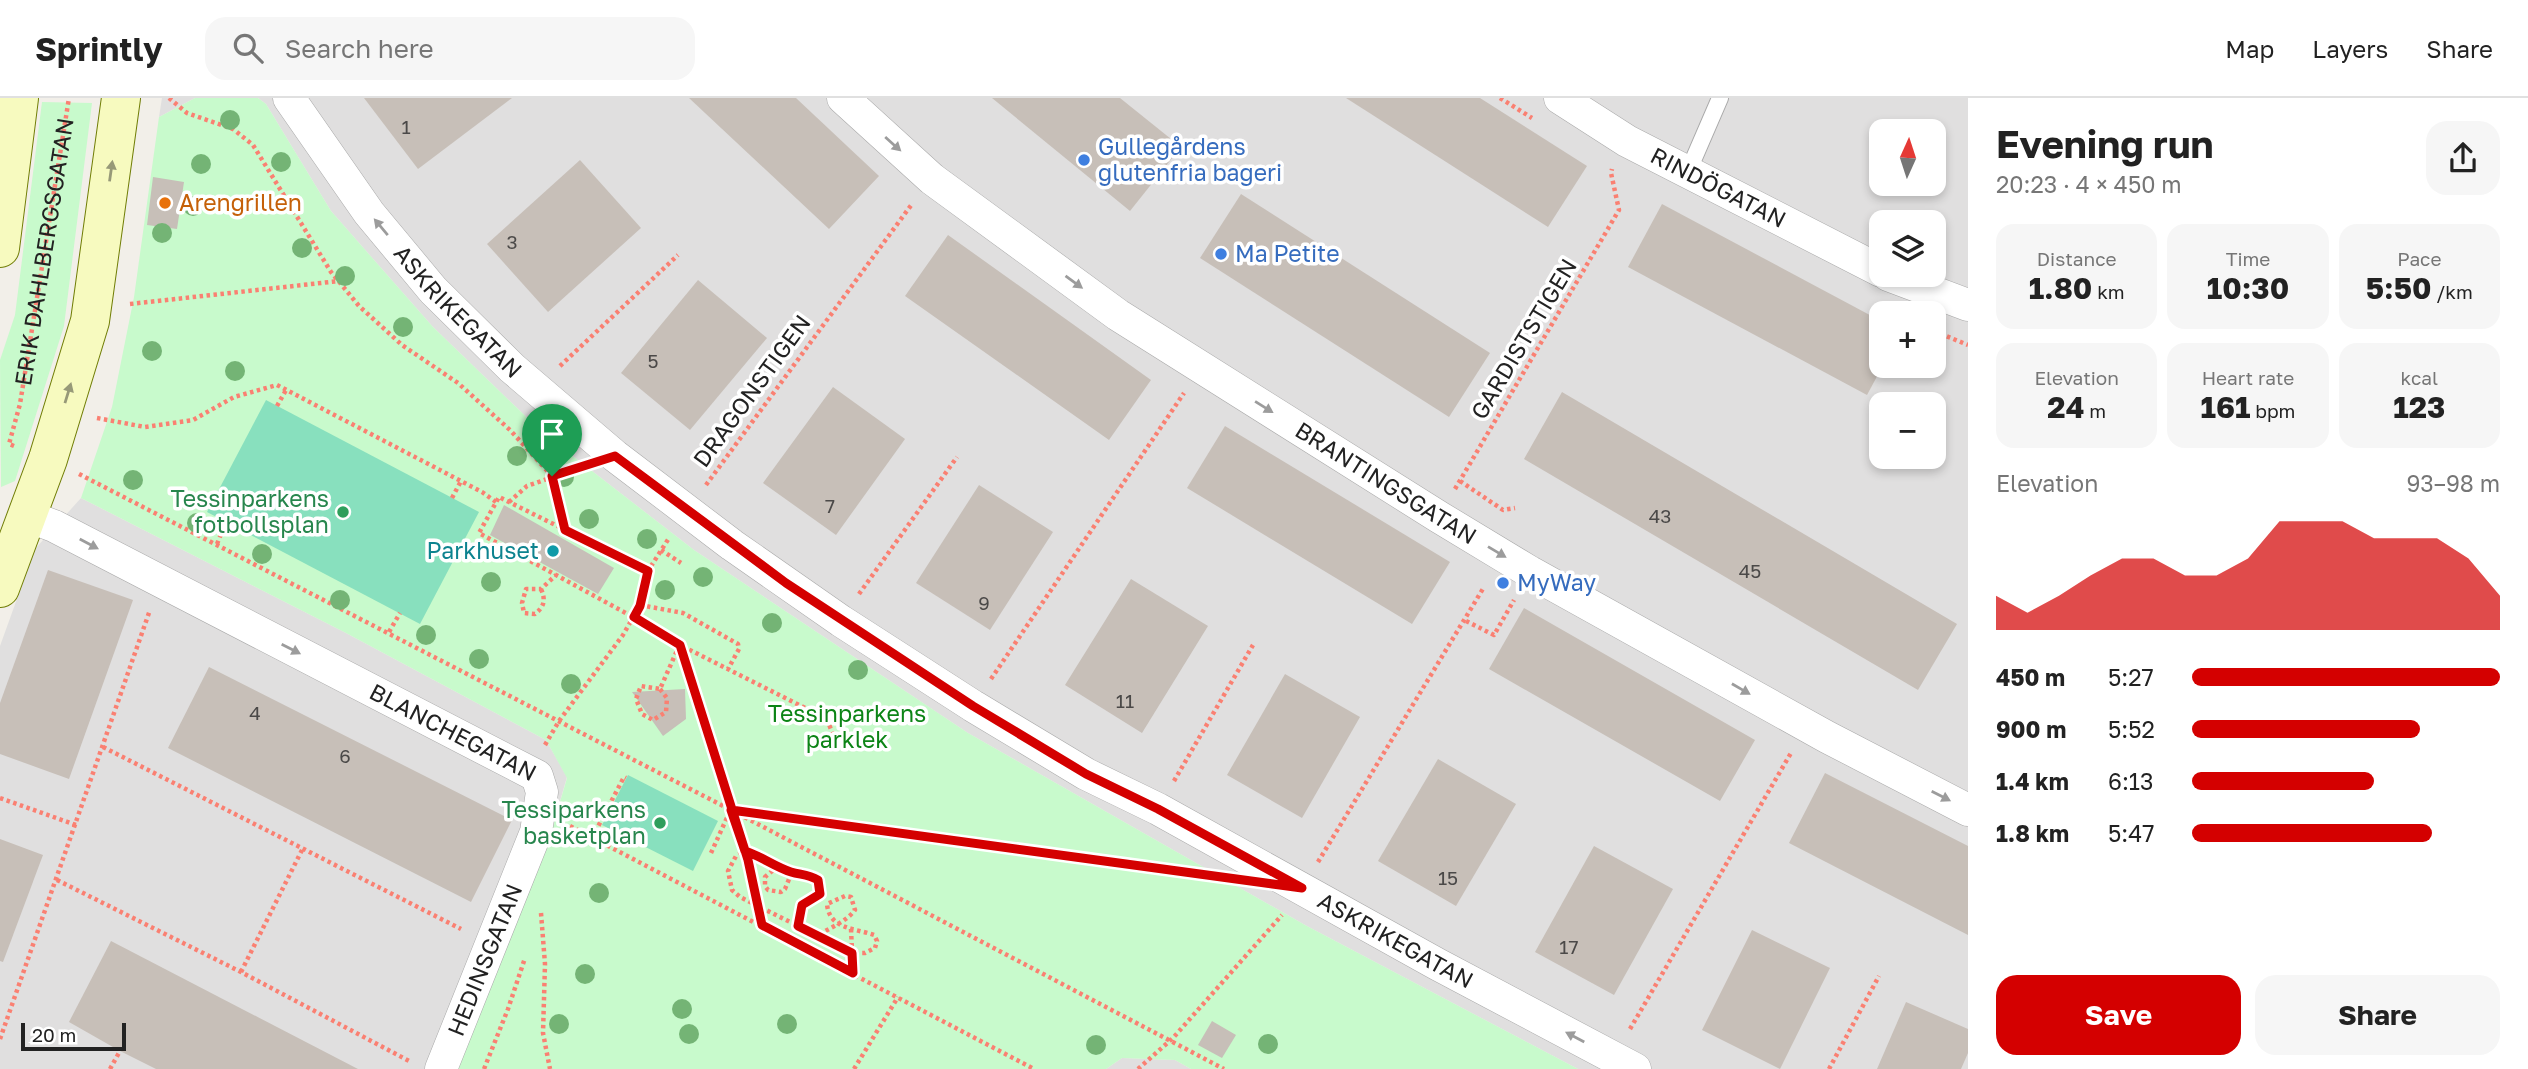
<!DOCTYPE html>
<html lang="en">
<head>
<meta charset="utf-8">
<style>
  :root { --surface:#fff; --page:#f6f6f6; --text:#222; --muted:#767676; --line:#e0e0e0; --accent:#d40000 }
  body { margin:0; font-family:"Golos Text",sans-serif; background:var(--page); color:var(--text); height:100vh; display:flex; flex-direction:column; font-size:26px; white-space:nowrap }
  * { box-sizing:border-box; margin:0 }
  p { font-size:23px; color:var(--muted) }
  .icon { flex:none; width:38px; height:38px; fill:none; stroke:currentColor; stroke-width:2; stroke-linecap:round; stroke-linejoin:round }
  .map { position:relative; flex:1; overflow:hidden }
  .side { display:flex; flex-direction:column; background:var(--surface); width:560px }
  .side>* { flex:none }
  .needle { width:46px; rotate:3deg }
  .buttons { position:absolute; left:1869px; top:21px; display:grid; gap:14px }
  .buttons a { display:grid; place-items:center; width:77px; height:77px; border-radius:14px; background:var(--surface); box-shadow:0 4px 10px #0003; font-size:35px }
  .scale { position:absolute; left:21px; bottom:18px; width:105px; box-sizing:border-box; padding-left:7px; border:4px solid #222; border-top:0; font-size:19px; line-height:24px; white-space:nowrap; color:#222; -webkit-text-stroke:5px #fff; paint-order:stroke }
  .pin { position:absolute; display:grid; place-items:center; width:60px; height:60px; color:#fff; margin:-72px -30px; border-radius:50% 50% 50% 0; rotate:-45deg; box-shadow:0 0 7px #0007 }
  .pin .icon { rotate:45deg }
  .round { display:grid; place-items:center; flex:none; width:74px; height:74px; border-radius:21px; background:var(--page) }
  .head { display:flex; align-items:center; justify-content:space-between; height:119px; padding:0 28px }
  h1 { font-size:38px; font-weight:700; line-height:52px }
  .figures { display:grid; grid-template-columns:repeat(3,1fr); gap:10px; height:119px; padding:7px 28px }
  .figures div { display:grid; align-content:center; border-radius:18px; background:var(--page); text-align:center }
  .figures b { font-size:30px; font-weight:700 }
  .figures small { font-size:19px; font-weight:400 }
  .figures p { font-size:19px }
  .chart { height:196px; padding:14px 28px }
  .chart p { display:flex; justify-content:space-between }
  .chart svg { width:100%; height:126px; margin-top:7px; fill:var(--accent); opacity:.7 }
  .button { display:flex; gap:14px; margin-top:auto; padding:14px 28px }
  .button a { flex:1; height:80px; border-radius:21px; background:var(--accent); color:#fff; font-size:28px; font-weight:700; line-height:80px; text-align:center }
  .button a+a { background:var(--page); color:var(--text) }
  ul { padding:0 28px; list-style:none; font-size:23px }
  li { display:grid; grid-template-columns:112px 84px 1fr; align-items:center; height:52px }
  li i { height:18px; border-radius:9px; background:var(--accent) }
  header { display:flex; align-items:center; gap:42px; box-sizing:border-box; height:98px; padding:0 35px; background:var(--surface); border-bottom:2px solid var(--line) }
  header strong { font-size:33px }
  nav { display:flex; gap:38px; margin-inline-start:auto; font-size:24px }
  .search { width:490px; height:63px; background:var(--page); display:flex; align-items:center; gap:18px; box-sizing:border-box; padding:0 24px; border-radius:21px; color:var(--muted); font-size:26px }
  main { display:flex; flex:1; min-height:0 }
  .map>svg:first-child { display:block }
</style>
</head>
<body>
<header>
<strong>Sprintly</strong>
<div class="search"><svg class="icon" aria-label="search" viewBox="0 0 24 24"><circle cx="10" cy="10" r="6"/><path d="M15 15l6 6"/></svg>Search here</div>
<nav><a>Map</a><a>Layers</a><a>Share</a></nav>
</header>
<main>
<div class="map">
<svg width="1968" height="971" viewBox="0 0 1968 971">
  <rect width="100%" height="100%" fill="#f2efe9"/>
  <g fill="#e0dfdf" fill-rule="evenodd">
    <polygon points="162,0 195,0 159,19"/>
    <path d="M 258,0 L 1968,0 L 1968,971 L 1578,971 L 1305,827 L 968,635 L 694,452 L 543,335 L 433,229 L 331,113 L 266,6 ZM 1881,33 L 1934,33 L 1934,86 L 1881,86 ZM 1881,124 L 1934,124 L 1934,177 L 1881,177 ZM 1881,215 L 1934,215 L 1934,268 L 1881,268 ZM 1881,306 L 1934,306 L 1934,359 L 1881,359 Z"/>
    <polygon points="81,400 346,535 546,642 567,679 552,731 457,971 0,971 0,548 35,451"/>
    <polygon points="1122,960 1175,962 1191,971 1106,971"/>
  </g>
  <g fill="#c8facc">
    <polygon points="195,0 258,0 266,6 331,113 433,229 543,335 694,452 968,635 1305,827 1578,971 1191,971 1175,962 1122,960 1106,971 457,971 552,731 567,680 546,642 346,535 81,400 112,309 134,199 159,19"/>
    <polygon points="42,4 92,5 64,228 15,383 1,389 0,262 15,217"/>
  </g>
  <g fill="#88e0be">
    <polygon points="266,302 479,414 420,526 207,414"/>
    <polygon points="628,677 718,723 693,773 602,727"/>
  </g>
  <g fill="#c7bfb8">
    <polygon points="364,0 512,0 418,71"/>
    <polygon points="689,0 796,0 879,78 829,131"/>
    <polygon points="992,0 1120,0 1181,49 1130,113"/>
    <polygon points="1346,0 1480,0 1587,68 1548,129"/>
    <polygon points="580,62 641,130 548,214 487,146"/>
    <polygon points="153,79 184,84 177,131 147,127"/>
    <polygon points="1241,96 1490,255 1449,319 1200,160"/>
    <polygon points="1662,106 1881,223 1881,271 1867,297 1628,169"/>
    <polygon points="948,137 1151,282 1109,342 905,198"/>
    <polygon points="698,182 767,240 690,332 621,275"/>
    <polygon points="833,289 905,341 836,437 763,385"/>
    <polygon points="1562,294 1957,526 1918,592 1524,361"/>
    <polygon points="1225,328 1450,464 1412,526 1187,390"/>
    <polygon points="979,387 1053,434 990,532 916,485"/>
    <polygon points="504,407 614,470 598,496 490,437"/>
    <polygon points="48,472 133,502 69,681 0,656 0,605"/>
    <polygon points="1131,481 1208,528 1142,635 1065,587"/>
    <polygon points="1524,510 1755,642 1720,703 1489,571"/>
    <polygon points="209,569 512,722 471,804 168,650"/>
    <polygon points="1285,576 1360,619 1302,720 1227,677"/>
    <polygon points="685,591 686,621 663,638 632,594"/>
    <polygon points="1438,661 1516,706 1456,808 1378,763"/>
    <polygon points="1825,675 1968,748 1968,837 1789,745"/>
    <polygon points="0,741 43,757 3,864 0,863"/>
    <polygon points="1594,748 1673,791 1614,897 1535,854"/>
    <polygon points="1752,832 1830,870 1780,971 1702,932"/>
    <polygon points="111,843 358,971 156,971 120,953 69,924"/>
    <polygon points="1906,904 1968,931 1968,955 1961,971 1877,971"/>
    <polygon points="1212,923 1236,937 1222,960 1198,947"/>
  </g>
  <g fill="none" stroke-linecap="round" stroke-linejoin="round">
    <g stroke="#a9a9a9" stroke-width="18">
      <polyline id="lane" points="1688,74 1720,0"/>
    </g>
    <g stroke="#a9a9a9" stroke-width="33">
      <g id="street">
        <path id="s2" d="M 289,0 L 369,115 L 433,192 L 512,270 L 615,358 L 732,447 L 841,523 L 973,608 L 1086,676 L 1158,711 L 1437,866 L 1635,971"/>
        <path id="s3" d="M 843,0 L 932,81 L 1118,217 L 1439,419 L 1530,474 L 1827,639 L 1968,712"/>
        <path id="s4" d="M 1560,0 L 1627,43 L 1881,173"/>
        <polyline points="1888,177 1968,207"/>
        <path id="s5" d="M 27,418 L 54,428 L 537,678 L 542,694 L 536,734 L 441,971"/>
      </g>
    </g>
    <g stroke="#707d05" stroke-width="40">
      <g id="secondary">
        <polyline points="0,150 19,0"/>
        <polyline points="0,490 48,361 90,223 121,0"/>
      </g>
    </g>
    <g stroke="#fa8072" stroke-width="4.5" stroke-dasharray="3.5 3.5" stroke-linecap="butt">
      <polyline points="169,0 187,15 233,31 253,47 331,174 359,208 402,247 458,285 510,332 552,378 565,431"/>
      <polyline points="1500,0 1532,20"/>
      <polyline points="130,206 339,183"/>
      <polyline points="1934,233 1968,247"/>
      <polyline points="560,268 678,157"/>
      <polyline points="277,308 286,292"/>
      <polyline points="97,320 145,329 193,322 234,299 277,287 482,394 496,404"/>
      <path id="s1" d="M 14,348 L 9,346 L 20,306 L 69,0"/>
      <polyline points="79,376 731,712 1224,971"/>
      <polyline points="1460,383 1503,412 1515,410"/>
      <polyline points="706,387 912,106"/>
      <polyline points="1455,391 1619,112 1611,75 1612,71"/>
      <polyline points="452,400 461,383"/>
      <polyline points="509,404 527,388 579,370"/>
      <polyline points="217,446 226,424"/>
      <polyline points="661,452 681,465"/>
      <polyline points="648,473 499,399 479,435 633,519 680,547 827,621 838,650"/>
      <path d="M 541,491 C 546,502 544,509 535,516 L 524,515 L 522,505 L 526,491 L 541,491 L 556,477"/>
      <polyline points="859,496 957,359"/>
      <polyline points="640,507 683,515 738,546 739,551 728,571"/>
      <polyline points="1466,523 1494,537 1514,502"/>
      <polyline points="389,534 400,515"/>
      <polyline points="680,548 748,762 762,827"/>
      <polyline points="991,581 1184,295"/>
      <polyline points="660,591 667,600 666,614 653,622 642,616 636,601 641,588 660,591 679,548"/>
      <polyline points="545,647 559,623 623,537 640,507 648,473 669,440"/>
      <polyline points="103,649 461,831"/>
      <polyline points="1174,683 1253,547"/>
      <polyline points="0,700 76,727"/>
      <polyline points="734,712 1204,777"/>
      <polyline points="570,728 1034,971"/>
      <polyline points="592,740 624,679 626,680"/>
      <polyline points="711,755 730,713"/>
      <polyline points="1318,764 1484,489"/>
      <polyline points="778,768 765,779 765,788 768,792 781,794 785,791 792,774"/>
      <polyline points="57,782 241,874 411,964"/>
      <polyline points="541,815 545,866 543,935 550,971"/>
      <path d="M 798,828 L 802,807 L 820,796 L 818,781 C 808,776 801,777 791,774 C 775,769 761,758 745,753 L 736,758 L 728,773 L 732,792 L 740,799 L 852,855 L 865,855 L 875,850 L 877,843 L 874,837 C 854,830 829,831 827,806 L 845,798 L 851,799 L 855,812 C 846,824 829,830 817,838"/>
      <polyline points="851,831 853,874"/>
      <polyline points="241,874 303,750"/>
      <polyline points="1630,931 1791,655"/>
      <polyline points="0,941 150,512"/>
      <polyline points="110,971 120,953"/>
      <polyline points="484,971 508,911 525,860"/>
      <polyline points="854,971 898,899"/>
      <polyline points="1138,971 1173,940 1282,817"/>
      <polyline points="1829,971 1879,878"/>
    </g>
    <use href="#lane" stroke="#fff" stroke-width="16"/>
    <use href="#street" stroke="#fff" stroke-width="32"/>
    <use href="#secondary" stroke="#f7fabf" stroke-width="38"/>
  </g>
  <g fill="#74b475">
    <circle cx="230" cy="22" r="10"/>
    <circle cx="281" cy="64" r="10"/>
    <circle cx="201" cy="66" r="10"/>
    <circle cx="193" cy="108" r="10"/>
    <circle cx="162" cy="135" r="10"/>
    <circle cx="302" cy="150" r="10"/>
    <circle cx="345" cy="178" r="10"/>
    <circle cx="403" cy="229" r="10"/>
    <circle cx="152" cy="253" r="10"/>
    <circle cx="235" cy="273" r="10"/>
    <circle cx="517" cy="358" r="10"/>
    <circle cx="564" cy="379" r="10"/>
    <circle cx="133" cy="382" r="10"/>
    <circle cx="589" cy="421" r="10"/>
    <circle cx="197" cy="425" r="10"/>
    <circle cx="647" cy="441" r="10"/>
    <circle cx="262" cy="456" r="10"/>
    <circle cx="703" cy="479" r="10"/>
    <circle cx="491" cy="484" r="10"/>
    <circle cx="665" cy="492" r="10"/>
    <circle cx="340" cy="502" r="10"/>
    <circle cx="772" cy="525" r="10"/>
    <circle cx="426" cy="537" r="10"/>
    <circle cx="479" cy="561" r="10"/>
    <circle cx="858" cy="572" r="10"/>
    <circle cx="571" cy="586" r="10"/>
    <circle cx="599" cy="795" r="10"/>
    <circle cx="585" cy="876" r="10"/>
    <circle cx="682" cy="911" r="10"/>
    <circle cx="559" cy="926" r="10"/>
    <circle cx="787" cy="926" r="10"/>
    <circle cx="689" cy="936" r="10"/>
    <circle cx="1268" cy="946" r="10"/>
    <circle cx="1096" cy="947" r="10"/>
  </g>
  <defs><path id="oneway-solid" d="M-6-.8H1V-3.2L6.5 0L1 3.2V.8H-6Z" transform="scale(1.75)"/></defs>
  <g fill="#9c9c9c">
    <use href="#oneway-solid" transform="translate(893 46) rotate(42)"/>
    <use href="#oneway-solid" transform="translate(381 129) rotate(-130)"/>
    <use href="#oneway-solid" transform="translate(1074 184) rotate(36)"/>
    <use href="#oneway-solid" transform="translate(1264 309) rotate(32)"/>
    <use href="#oneway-solid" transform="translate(89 446) rotate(28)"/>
    <use href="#oneway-solid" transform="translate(1497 454) rotate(31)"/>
    <use href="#oneway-solid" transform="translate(291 551) rotate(27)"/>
    <use href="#oneway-solid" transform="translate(1741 591) rotate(30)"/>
    <use href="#oneway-solid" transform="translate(1941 698) rotate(27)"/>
    <use href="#oneway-solid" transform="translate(1575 939) rotate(-152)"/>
  </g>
  <g fill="#979978">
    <use href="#oneway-solid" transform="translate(111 73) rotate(-82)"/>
    <use href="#oneway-solid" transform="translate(68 295) rotate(-73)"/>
  </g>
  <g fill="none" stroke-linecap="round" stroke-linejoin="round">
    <g stroke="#fff" stroke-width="14">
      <path id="route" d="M 552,378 L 565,432 L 648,473 L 640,508 L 634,519 L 680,547 L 748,762 L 762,827 L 853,875 L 852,855 L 798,828 L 802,807 L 820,796 L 818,782 C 808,776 801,777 791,774 C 775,769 761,758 745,753 L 731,712 L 1302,790 L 1158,711 L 1086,676 L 973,608 L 786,485 L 615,358 L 552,378"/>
    </g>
    <use href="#route" stroke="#d40000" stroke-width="9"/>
  </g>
  <g fill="#3f7fe0" stroke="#fff" stroke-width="2.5">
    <circle cx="1084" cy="62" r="7"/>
    <circle cx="1221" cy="156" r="7"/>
    <circle cx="1503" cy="485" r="7"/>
  </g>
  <circle fill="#e8710a" stroke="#fff" stroke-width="2.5" cx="165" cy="105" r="7"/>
  <g fill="#2e9e5b" stroke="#fff" stroke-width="2.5">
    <circle cx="343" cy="414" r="7"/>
    <circle cx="660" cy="725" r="7"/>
  </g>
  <circle fill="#0f9aa8" stroke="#fff" stroke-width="2.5" cx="553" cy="453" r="7"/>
  <g text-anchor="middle" stroke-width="7" stroke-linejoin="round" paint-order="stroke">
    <g font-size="19" fill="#4b4948">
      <text x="406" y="36">1</text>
      <text x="512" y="151">3</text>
      <text x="653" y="270">5</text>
      <text x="830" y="415">7</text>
      <text x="1660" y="425">43</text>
      <text x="1750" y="480">45</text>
      <text x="984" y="512">9</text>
      <text x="1125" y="610">11</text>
      <text x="255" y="622">4</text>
      <text x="345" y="665">6</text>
      <text x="1448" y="787">15</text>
      <text x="1569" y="856">17</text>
    </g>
    <g font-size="23" fill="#366cbe" stroke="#fff" text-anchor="start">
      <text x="1098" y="57">Gullegårdens<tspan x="1098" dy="26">glutenfria bageri</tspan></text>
      <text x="1235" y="164">Ma Petite</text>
      <text x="1517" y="493">MyWay</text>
    </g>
    <g font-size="23" fill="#222" stroke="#fff">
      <text dy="8" stroke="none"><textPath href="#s4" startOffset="182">RINDÖGATAN</textPath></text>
      <text dy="8" stroke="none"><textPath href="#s1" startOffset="201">ERIK DAHLBERGSGATAN</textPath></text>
      <text dy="8" stroke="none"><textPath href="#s2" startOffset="273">ASKRIKEGATAN</textPath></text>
      <text transform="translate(1524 241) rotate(-59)" y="8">GARDISTSTIGEN</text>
      <text transform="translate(752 293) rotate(-54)" y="8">DRAGONSTIGEN</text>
      <text dy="8" stroke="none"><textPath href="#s3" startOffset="667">BRANTINGSGATAN</textPath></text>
      <text dy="8" stroke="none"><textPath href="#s5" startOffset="478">BLANCHEGATAN</textPath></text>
      <text dy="8" stroke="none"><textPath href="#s2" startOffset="1407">ASKRIKEGATAN</textPath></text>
      <text transform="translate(485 862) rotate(-68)" y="8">HEDINSGATAN</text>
    </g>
    <g font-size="23" fill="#c56008" stroke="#fff" text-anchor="start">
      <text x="179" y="113">Arengrillen</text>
    </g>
    <g font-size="23" fill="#27864d" stroke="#fff" text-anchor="end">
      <text x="329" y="409">Tessinparkens<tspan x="329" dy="26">fotbollsplan</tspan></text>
      <text x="646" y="720">Tessiparkens<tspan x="646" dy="26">basketplan</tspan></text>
    </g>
    <g font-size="23" fill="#0d838f" stroke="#fff" text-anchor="end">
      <text x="539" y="461">Parkhuset</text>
    </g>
    <g font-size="23" fill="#0c8416" stroke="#fff">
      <text x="847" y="624">Tessinparkens<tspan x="847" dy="26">parklek</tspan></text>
    </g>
  </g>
</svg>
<div class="buttons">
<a><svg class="needle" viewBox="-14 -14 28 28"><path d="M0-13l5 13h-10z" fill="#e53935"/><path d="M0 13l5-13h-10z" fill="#767676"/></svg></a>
<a><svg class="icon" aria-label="layers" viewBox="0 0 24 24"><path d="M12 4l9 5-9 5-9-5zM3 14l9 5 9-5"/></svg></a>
<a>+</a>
<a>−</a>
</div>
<div class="scale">20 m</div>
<div class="pin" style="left:552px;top:378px;background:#1e9e55"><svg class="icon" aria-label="arrive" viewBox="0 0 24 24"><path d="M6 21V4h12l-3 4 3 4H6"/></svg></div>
</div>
<section class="side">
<div class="head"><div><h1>Evening run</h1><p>20:23 · 4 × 450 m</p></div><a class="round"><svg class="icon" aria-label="share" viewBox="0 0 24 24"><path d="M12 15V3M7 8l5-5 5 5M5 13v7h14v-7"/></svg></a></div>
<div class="figures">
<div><p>Distance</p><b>1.80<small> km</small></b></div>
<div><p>Time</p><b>10:30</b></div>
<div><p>Pace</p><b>5:50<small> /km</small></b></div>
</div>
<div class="figures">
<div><p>Elevation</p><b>24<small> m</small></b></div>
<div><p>Heart rate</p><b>161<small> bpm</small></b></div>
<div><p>kcal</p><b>123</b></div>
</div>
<div class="chart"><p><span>Elevation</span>93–98 m</p>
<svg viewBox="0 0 160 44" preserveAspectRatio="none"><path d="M0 44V32L10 38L20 32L30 25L40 19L50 19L60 25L70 25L80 19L90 6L100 6L110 6L120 12L130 12L140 12L150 19L160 32V44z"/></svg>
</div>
<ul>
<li><b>450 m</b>5:27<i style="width:100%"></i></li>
<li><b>900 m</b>5:52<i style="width:74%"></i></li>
<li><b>1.4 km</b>6:13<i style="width:59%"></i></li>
<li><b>1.8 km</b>5:47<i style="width:78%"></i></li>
</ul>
<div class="button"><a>Save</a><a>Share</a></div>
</section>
</main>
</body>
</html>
